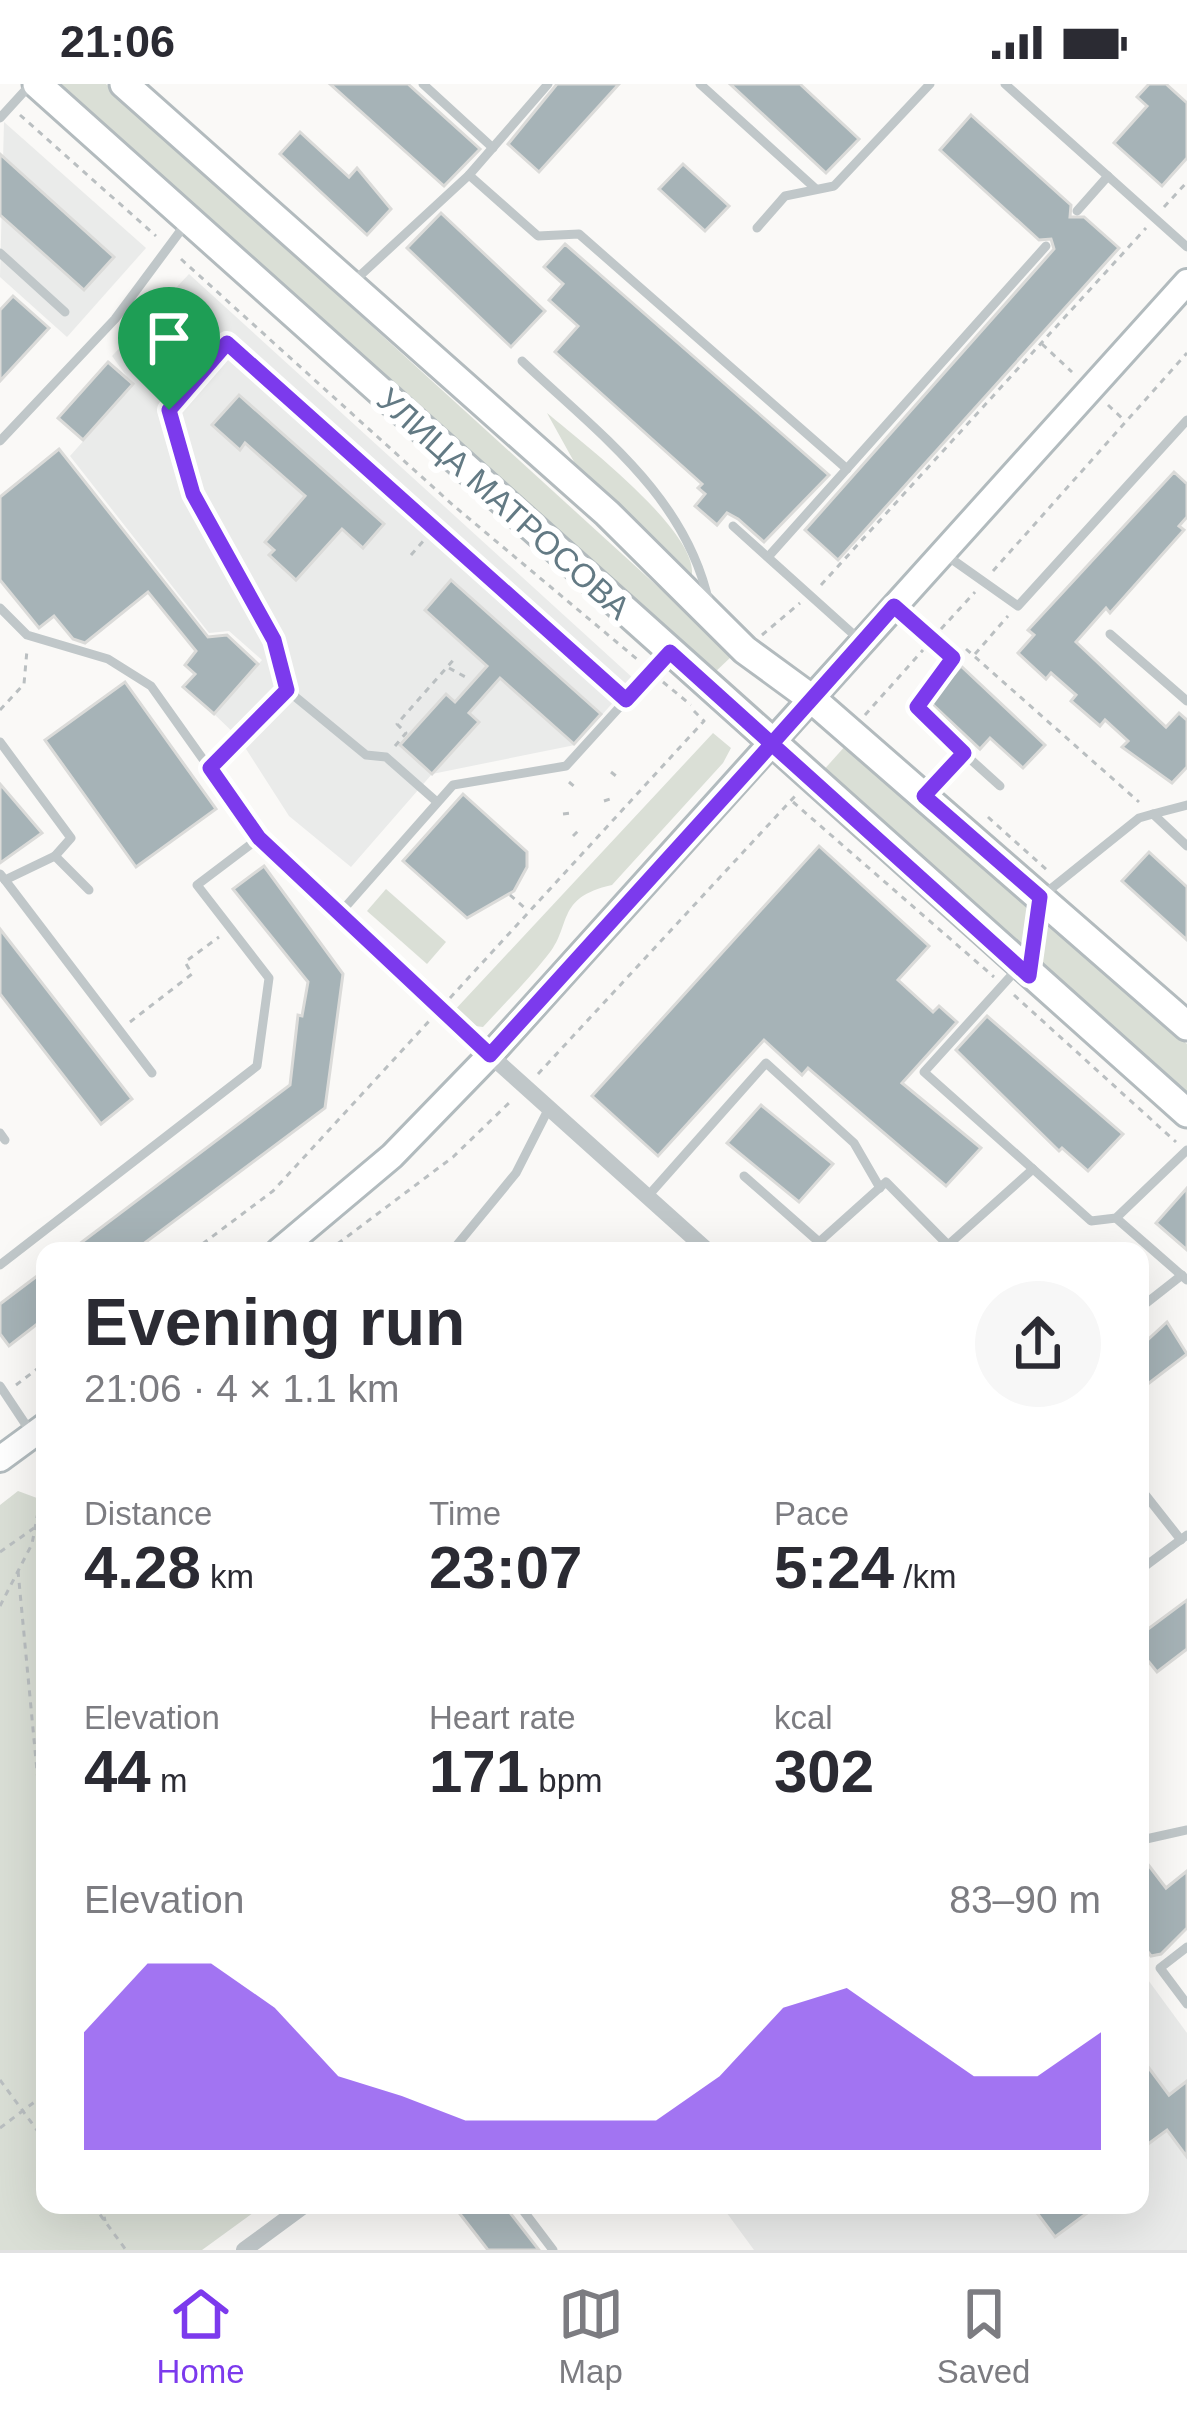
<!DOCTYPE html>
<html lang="en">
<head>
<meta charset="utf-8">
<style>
  :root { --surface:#fff; --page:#f7f7f7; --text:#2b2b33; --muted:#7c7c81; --line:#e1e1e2; --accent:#7c3aed }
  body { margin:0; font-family:Helvetica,sans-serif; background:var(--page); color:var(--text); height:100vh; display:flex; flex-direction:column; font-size:45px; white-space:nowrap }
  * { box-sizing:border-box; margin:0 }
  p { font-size:39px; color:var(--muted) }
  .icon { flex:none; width:66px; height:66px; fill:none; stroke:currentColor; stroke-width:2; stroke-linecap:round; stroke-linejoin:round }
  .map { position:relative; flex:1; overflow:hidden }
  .side { position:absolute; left:36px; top:1158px; width:1113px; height:972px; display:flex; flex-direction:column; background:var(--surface); border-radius:24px; box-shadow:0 12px 48px #0002 }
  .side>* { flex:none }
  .pin { position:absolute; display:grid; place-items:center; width:102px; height:102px; color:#fff; margin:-123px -51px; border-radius:50% 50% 50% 0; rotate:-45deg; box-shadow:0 0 12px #0007 }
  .pin .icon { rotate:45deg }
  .round { display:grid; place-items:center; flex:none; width:126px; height:126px; border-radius:63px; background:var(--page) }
  .overview { display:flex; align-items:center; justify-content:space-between; height:204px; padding:0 48px }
  h1 { font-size:66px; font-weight:700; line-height:90px }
  .metrics { display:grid; grid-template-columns:repeat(3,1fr); gap:18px; height:204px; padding:12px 48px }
  .metrics div { display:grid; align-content:center }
  .metrics b { font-size:60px; font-weight:700 }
  .metrics small { font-size:33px; font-weight:400 }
  .metrics p { font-size:33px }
  .chart { height:336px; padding:24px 48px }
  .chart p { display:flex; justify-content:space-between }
  .chart svg { width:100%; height:216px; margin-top:12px; fill:var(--accent); opacity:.7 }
  .status { display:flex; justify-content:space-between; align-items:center; height:84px; padding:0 60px; background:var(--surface); direction:ltr }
  .status svg { height:33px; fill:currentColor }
  .tab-bar { display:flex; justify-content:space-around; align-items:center; height:168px; border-top:3px solid var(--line); background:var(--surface); font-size:33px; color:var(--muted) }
  .tab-bar a { display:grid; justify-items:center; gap:6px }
  .tab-bar .active { color:var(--accent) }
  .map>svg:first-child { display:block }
</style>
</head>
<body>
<div class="status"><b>21:06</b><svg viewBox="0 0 49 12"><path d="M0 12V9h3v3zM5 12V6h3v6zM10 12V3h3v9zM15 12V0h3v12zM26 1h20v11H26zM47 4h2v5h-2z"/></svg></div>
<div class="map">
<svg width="1187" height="2166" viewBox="0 0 1187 2166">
  <rect width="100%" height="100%" fill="#faf9f7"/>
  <g fill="#eaebea">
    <polygon points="4,38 146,164 67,253 0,193"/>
    <polygon points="189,190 634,595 575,661 432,690 351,783 289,732 239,654 214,630 262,576 229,547 209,549 70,372 133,301 112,272"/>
    <polygon points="1140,1885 1187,1949 1187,2166 754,2166 721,2121 1140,2121"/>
  </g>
  <g fill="#dadfd6">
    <polygon points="49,0 106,0 733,571 711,592"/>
    <path d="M 547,329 C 579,356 705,452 691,495 L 593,412 Z"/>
    <path d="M 713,649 L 731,664 L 723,679 L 612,801 C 554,814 573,842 547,872 C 527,897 505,919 483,943 L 467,941 L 452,929 Z"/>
    <polygon points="847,660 1187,960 1187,1014 821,689"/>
    <polygon points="386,805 446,858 427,880 367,827"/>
    <polygon points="18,1407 45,1417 45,2121 264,2121 202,2166 0,2166 0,1421"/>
  </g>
  <g fill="#a6b3b7" stroke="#dbdbd9" stroke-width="3">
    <polygon points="330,0 408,0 480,65 444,102"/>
    <polygon points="557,0 619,0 539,88 508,60"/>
    <polygon points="730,0 800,0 859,55 826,89"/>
    <polygon points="1149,0 1166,0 1187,19 1187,74 1162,102 1114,59 1147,22 1137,13"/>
    <polygon points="971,31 1071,121 1070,133 1084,133 1119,164 838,476 805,446 1054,165 1051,155 1039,156 940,66"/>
    <polygon points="300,48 349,93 357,84 391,125 367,151 280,70"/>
    <polygon points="0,70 114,173 84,206 0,131"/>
    <polygon points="683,80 729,122 705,147 659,105"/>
    <polygon points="441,129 545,227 511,263 407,164"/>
    <polygon points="565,160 829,391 764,458 738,435 727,429 717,441 695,422 705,410 698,404 702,400 555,268 578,242 549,216 563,200 544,183"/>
    <polygon points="13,212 49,244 0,297 0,226"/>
    <polygon points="108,278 133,300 83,356 58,334"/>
    <polygon points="239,311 384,440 363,464 342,445 296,496 269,471 274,466 265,458 305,412 245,359 240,366 212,341"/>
    <polygon points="59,365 208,553 227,551 258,580 214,630 183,603 195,590 185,581 196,567 148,508 85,559 73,555 54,532 39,544 0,496 0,413"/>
    <polygon points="1174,388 1187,400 1187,433 1179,442 1184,446 1110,529 1106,524 1076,558 1166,643 1179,629 1187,636 1187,683 1172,699 1122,663 1128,657 1105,636 1100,642 1071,617 1076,611 1051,589 1046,595 1018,569 1034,551 1028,546"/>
    <polygon points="451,496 601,630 574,660 500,594 469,629 479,638 432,690 400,661 446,610 455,618 487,582 425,526"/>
    <polygon points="961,582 1045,661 1023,684 990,654 980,665 930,618"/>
    <polygon points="125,598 216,725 136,783 45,656"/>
    <polygon points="0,700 42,749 0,779"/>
    <polygon points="463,710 527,768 527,783 514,807 467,834 403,777"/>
    <polygon points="819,762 929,862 898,896 933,928 939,922 957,938 902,999 981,1064 946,1102 808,984 802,991 764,956 658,1072 592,1012"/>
    <polygon points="1149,768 1187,803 1187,856 1122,797"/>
    <polygon points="264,782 343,890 325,1024 134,1167 70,1167 290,1001 298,931 302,932 308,898 233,805"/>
    <polygon points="0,845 132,1015 101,1040 0,910"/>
    <polygon points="987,932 1123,1050 1088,1087 1062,1064 1059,1067 956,966"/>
    <polygon points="761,1021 833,1080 799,1118 727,1059"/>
    <polygon points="1187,1104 1187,1166 1156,1139"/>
    <polygon points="45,1186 45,1234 9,1262 0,1250 0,1220"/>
    <polygon points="1167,1238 1187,1270 1140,1306 1140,1263"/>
    <polygon points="1187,1516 1187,1565 1157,1588 1149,1578 1140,1585 1140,1551"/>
    <polygon points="1140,1770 1166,1804 1187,1787 1187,1844 1161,1870 1151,1872 1140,1857"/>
    <polygon points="1140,1972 1169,2011 1187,1997 1187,2073 1167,2046 1140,2066"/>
    <polygon points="453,2121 504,2121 539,2166 488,2166"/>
    <polygon points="1031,2121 1098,2121 1055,2153"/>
  </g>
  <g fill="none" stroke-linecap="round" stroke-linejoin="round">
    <g stroke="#b2bbbe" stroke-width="30">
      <g id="secondary">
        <polyline points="279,1167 392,1072 490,971 1187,198"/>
        <polyline points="0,1375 45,1342"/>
      </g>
    </g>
    <g stroke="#b3bbbe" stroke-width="33">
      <g id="primary">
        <polyline points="37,0 1187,1029"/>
        <polyline points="124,0 607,429 745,566 812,615 1187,942"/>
      </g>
    </g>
    <g stroke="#babfc1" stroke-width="3" stroke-dasharray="6 6" stroke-linecap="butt">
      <polyline points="20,31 156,152"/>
      <polyline points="1164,123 1187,98"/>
      <polyline points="181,175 454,422 638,576"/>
      <polyline points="1042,260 1072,288"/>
      <polyline points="1108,321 1124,336"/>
      <polyline points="170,328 193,410 275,556 284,592"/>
      <polyline points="164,332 227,259 616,607"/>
      <polyline points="411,471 432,447"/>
      <polyline points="993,487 1187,269"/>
      <polyline points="821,501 1146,144"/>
      <polyline points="941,545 975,508"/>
      <polyline points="762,551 800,519"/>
      <polyline points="966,565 1139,718"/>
      <polyline points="975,570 1008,532"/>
      <polyline points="449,584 469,595"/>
      <polyline points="663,598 691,621"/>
      <polyline points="0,626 24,600 27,566"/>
      <polyline points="865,631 923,566"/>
      <polyline points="395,662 406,649 397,640 456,573"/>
      <polyline points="611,688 616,692"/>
      <polyline points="569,698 576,704"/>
      <polyline points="604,717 610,715"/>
      <polyline points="793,718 994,893"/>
      <polyline points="563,730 571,729"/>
      <polyline points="988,733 1048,787"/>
      <polyline points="573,752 580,745"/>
      <polyline points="510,811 527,826"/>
      <polyline points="1034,860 1037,840"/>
      <polyline points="1014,911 1176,1058"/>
      <polyline points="450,914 704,637 692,625"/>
      <polyline points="130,938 192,890 185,878 219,853"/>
      <polyline points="538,990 796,711"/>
      <polyline points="193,1167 273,1107 431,935"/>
      <polyline points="328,1167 453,1073 510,1018"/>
      <polyline points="16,1301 45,1279"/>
      <polyline points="0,1468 34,1444"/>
      <polyline points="18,1487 45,1771"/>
      <polyline points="0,1522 32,1460 45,1391"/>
      <polyline points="0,1996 45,2057"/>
      <polyline points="0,2044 45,2010"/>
      <polyline points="93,2121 126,2166"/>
      <polyline points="102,2121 105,2137"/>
    </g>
    <g stroke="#c0c7c9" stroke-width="9">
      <polyline points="423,0 493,64"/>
      <polyline points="700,0 816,105"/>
      <polyline points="1005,0 1187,163"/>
      <polyline points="0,34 31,0"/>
      <polyline points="469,91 538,152 579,150 847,385"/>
      <polyline points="1077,127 1108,92"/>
      <polyline points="757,144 785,112 834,102 930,0"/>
      <polyline points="0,169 65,228"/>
      <polyline points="352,199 469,91 548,0"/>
      <path d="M 522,277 C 598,349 686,412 709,519"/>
      <polyline points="0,357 115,235 187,138"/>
      <polyline points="733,442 862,558"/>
      <polyline points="943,469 1018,522 1187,336"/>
      <polyline points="768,473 1046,162"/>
      <polyline points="0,524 27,551 108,575 151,602 259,754"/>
      <polyline points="897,525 953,574 918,619 918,628 1000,702"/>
      <polyline points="1110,550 1187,617"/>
      <polyline points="0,658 71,754 55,772 5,796 0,790"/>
      <polyline points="210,684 287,606 366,671 386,673 437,718"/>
      <polyline points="928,708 964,669"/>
      <polyline points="1187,721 1153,730 1187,762"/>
      <polyline points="55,772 89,806"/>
      <polyline points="5,796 152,989"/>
      <polyline points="1042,812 1139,734 1153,730"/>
      <polyline points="340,829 453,701 566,682 666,572"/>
      <polyline points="1019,883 924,988 1033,1085"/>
      <polyline points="0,1049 5,1056"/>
      <polyline points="744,1092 819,1158"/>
      <polyline points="648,1112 766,979 854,1059 880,1104"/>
      <polyline points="1116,1134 1187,1196"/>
      <polyline points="452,1167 516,1089 549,1024"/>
      <polyline points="809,1167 886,1098 948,1161 1033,1085 1091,1137 1116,1134 1187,1066"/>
      <polyline points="0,1181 257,982 269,894 197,801 259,754 487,967"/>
      <polyline points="1140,1224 1182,1191"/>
      <polyline points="0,1302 30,1347"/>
      <polyline points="1140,1404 1181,1456"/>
      <polyline points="1140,1486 1187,1451"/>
      <polyline points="1140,1749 1146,1755 1187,1746"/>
      <polyline points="1187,1863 1160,1884 1187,1920"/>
      <polyline points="519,2121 553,2166"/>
    </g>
    <g stroke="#c0c7c9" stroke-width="16">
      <polyline points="490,971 708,1167"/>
      <polyline points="244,2166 305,2121"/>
    </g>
    <use href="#secondary" stroke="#fff" stroke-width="24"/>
    <use href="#primary" stroke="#fff" stroke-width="27"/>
  </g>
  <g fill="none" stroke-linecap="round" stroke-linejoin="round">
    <g stroke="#fff" stroke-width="24">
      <path id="route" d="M 169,326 L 193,410 L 274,556 L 287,606 L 210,684 L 259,754 L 490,971 L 752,682 C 799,629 847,576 894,522 L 953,574 L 917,623 L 964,669 L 924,712 L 1040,813 L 1029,892 L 670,568 L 626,616 L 227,259 L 169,326"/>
    </g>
    <use href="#route" stroke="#7c3aed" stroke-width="15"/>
  </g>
  <g text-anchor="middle" stroke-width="12" stroke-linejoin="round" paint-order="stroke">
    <g font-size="33" fill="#637a84" stroke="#fff">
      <text transform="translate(504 419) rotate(42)" y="12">УЛИЦА МАТРОСОВА</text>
    </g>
  </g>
</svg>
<div class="pin" style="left:169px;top:326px;background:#1e9e55"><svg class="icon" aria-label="arrive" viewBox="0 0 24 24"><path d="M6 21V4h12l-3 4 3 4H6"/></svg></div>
<section class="side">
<div class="overview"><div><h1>Evening run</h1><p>21:06 · 4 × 1.1 km</p></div><a class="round"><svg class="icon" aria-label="share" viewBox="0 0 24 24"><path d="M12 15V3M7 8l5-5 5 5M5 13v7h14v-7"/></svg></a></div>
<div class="metrics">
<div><p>Distance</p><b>4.28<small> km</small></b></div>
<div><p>Time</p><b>23:07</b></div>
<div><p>Pace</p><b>5:24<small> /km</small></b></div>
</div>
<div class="metrics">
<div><p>Elevation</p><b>44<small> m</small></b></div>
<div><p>Heart rate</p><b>171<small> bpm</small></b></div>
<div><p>kcal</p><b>302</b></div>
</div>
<div class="chart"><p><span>Elevation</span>83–90 m</p>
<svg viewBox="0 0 160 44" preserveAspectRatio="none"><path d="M0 44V20L10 6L20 6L30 15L40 29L50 33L60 38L70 38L80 38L90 38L100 29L110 15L120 11L130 20L140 29L150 29L160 20V44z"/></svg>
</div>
</section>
</div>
<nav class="tab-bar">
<a class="active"><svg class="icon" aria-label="home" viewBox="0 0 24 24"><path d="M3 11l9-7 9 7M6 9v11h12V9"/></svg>Home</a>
<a><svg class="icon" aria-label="map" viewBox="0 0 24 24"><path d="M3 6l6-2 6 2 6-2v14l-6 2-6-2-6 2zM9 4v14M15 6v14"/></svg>Map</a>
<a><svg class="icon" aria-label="saved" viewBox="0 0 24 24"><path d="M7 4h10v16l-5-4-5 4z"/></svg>Saved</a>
</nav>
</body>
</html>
